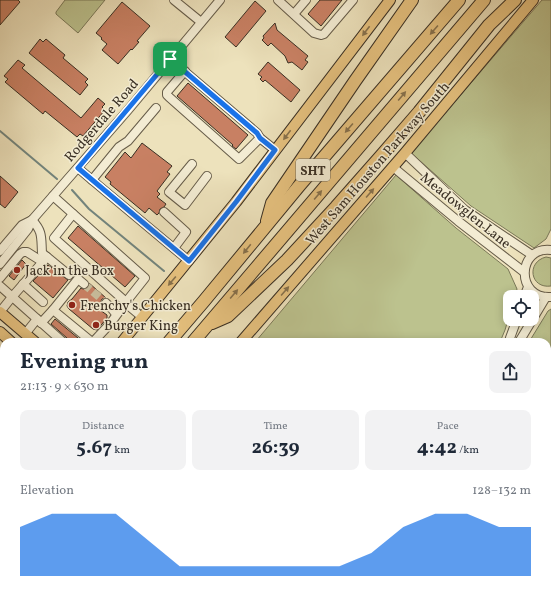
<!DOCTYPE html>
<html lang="en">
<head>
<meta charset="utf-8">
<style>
  :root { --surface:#fff; --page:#f2f2f3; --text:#1f2937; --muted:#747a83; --accent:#1a73e8 }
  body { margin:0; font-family:Vollkorn,serif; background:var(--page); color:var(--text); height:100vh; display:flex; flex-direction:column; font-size:15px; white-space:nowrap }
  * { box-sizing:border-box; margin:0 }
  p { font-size:13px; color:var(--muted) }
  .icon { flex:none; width:22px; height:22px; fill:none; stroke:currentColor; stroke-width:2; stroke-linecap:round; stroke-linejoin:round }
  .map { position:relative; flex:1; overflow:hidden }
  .sheet { position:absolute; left:0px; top:338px; width:551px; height:256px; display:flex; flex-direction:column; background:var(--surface); border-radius:12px 12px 0 0; box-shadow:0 2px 10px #0003 }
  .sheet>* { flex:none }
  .tools { position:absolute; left:503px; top:290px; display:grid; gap:8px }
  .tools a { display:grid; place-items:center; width:36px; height:36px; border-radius:8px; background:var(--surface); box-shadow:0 2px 10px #0003; font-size:20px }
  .pin { position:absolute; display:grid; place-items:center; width:34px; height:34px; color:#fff; margin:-17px; border-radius:8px; box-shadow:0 2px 6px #0006 }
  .round { display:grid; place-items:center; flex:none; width:42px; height:42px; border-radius:8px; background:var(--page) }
  .overview { display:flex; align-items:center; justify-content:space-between; height:68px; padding:0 20px }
  h1 { font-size:22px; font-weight:700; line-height:30px }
  .stats { display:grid; grid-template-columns:repeat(3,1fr); gap:6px; height:68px; padding:4px 20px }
  .stats div { display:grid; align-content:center; border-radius:8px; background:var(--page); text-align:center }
  .stats b { font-size:20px; font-weight:700 }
  .stats small { font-size:11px; font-weight:400 }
  .stats p { font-size:11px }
  .chart { height:112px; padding:8px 20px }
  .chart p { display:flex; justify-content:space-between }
  .chart svg { width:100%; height:72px; margin-top:4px; fill:var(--accent); opacity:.7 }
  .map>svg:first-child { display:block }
</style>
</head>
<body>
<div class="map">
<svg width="551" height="594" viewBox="0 0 551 594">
  <rect width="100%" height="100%" fill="#ede2bc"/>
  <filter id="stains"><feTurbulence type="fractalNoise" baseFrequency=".005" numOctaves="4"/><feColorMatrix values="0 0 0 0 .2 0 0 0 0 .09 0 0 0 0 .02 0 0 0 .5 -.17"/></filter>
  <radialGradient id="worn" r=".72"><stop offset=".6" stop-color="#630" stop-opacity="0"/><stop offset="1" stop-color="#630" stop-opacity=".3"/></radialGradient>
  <g fill="#bcc28e" stroke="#7a7858">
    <polygon points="65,0 105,0 78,33 56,14 56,12"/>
    <polygon points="542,0 551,0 551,229 546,239 534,248 471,206 411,153"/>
    <polygon points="396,175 456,228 508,269 517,289 515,297 510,297 510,313 505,330 500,342 258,342 256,341"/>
    <path d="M 546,257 L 551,258 L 551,286 C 530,289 526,262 546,257 Z"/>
    <polygon points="551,309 551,594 546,594 542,590 547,590 547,342 529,342 548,311"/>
  </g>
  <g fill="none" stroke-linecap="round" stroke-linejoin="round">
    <g stroke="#73847c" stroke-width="2">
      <polyline points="0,131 57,179"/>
      <polyline points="72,190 89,209 164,271"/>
      <polyline points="531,590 535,594"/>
    </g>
  </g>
  <g fill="#c88063" stroke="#392f23">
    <polygon points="0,0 18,0 20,2 0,25"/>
    <polygon points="320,0 342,0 321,26 308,14"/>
    <polygon points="255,1 266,11 236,47 225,37"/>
    <polygon points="122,2 150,26 137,41 139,42 132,50 131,49 118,64 102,50 107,44 101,39 102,38 96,33"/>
    <polygon points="275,23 277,30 308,56 305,60 308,62 302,70 292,62 288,63 285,56 271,43 268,46 262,40 264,38 263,36"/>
    <polygon points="40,39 43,42 46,39 65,55 63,58 88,79 85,82 88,85 80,95 29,53"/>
    <polygon points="18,60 25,65 22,68 81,118 98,98 105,104 102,107 105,110 83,136 80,134 77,137 45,111 43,114 5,82 8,79 4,76"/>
    <polygon points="268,62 300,90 291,102 265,80 263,82 260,79 262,77 258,74"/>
    <polygon points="188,83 248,135 236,149 232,146 233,145 177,96"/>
    <polygon points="142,143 172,166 167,172 170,174 157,191 160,194 157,197 166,204 164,207 160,209 159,213 157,215 149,208 145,213 110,184 111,182 105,177 125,152 131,158"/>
    <polygon points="0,176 18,192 5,208 0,204"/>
    <polygon points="78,226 135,276 125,287 68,238"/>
    <polygon points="22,260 26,264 14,280 9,276"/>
    <polygon points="48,265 68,280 53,298 33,281"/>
    <polygon points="89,283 106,298 102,299 101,301 101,305 103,307 100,310 107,315 107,318 97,330 93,329 69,309 67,306 68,302 72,299 81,288 83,289 88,288"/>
    <polygon points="55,319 78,338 74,342 68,342 67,338 51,324"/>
  </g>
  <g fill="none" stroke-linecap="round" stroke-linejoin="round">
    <g stroke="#c9be9d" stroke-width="8" stroke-dasharray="8 4" stroke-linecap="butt">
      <polyline points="84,284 106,303"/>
      <polyline points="202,590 207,594"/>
    </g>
    <g stroke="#665c49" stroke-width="10">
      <g id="minor">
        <polyline points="174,0 201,22"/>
        <polyline points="278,0 314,33 321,35 324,34 353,0"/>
        <polyline points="294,14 306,0"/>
        <polyline points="170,59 257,133 260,138 275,150"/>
        <polyline points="185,71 167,92 167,95 169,97 239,159 260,138"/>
        <polyline points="156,108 128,141 119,147 92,180 189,261"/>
        <polyline points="405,153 465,210 532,255"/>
        <polyline points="192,164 169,192 185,205 207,176"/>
        <polyline points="393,167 458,221 524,272"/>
        <polyline points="78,168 92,180"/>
        <polyline points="53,196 145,278 126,302 130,307 142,317"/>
        <polyline points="164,212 186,232 174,248"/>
        <polyline points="73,214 54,238 126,302 110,324 93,342"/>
        <path d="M 551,250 C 517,246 515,299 551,297"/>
        <polyline points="0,251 22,225 32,220"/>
        <polyline points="47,257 69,275"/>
        <polyline points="0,264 28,229 32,220 128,110 220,0"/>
        <polyline points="0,278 20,254 23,252 27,252 43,262"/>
        <polyline points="23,284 43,302"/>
        <polyline points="0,286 63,342"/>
        <polyline points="524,297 528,287"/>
        <polyline points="106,303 112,309 116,314"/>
        <polyline points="53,310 78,279 84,284"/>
        <path d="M 0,312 L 12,297 L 47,257 L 42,253 C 41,237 43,232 32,220"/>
        <polyline points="41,323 53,310 92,342"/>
        <polyline points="25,334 37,319"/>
        <polyline points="509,342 510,338 517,319"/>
        <polyline points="519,342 546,297"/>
        <polyline points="0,429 1,428"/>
        <polyline points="0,450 2,451"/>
        <polyline points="246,594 250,590"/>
        <polyline points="355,594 357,590"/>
        <polyline points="370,594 372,590"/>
      </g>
    </g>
    <g stroke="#392f23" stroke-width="12">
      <g id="major">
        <polyline points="0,312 35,342"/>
        <polyline points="0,332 11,342"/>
        <polyline points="122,342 236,202 390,0"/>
        <polyline points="241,342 405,153 533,0"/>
        <polyline points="0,482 4,477"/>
        <polyline points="303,590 311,592 313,594"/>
        <polyline points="322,590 327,594"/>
        <polyline points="26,594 30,590"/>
      </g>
    </g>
    <g stroke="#392f23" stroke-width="14">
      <g id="highway">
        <polyline points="267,221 272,203 355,81 412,0"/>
        <polyline points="212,323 228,316 287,260 336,207 381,156 419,112 489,25 515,0"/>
        <polyline points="169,342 204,301 299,186 459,0"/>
        <polyline points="193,342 484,0"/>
        <polyline points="0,520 4,516"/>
        <polyline points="0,540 4,535"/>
        <polyline points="0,569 4,565"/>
        <polyline points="0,588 4,583"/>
      </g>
    </g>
    <use href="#minor" stroke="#f3ecd3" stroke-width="8"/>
    <use href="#major" stroke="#e6c17e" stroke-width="10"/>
    <use href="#highway" stroke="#e6c17e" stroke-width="12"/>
  </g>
  <defs><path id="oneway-solid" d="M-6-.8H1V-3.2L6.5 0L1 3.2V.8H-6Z"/></defs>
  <g fill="#87714c">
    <use href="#oneway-solid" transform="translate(434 30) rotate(131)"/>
    <use href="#oneway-solid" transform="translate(366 31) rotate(127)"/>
    <use href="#oneway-solid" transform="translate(402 96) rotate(-50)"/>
    <use href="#oneway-solid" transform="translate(349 128) rotate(131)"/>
    <use href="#oneway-solid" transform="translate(287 135) rotate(127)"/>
    <use href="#oneway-solid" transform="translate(370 193) rotate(-49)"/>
    <use href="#oneway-solid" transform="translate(318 195) rotate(-50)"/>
    <use href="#oneway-solid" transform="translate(247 249) rotate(129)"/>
    <use href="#oneway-solid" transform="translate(172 281) rotate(130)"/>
    <use href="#oneway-solid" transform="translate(285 291) rotate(-49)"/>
    <use href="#oneway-solid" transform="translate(234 294) rotate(-50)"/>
  </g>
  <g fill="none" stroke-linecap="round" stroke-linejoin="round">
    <g stroke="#fff" stroke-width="8">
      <polygon id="route" points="170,59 257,133 260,138 275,150 236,202 189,261 78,168"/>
    </g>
    <use href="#route" stroke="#1a73e8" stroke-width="5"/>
  </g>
  <g fill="#8f2418" stroke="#f3ecd3" stroke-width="1.5">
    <circle cx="17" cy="270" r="4"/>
    <circle cx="72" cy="305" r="4"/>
    <circle cx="96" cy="325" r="4"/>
  </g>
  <g text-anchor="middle" stroke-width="3" stroke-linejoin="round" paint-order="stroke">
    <rect fill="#f3ecd3" stroke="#716858" stroke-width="1" x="296" y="159" width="34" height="22" rx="3"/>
    <g font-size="13" font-weight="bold" fill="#392f23">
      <text x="313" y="175">SHT</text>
    </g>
    <g font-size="14" fill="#392f23" stroke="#f3ecd3">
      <text transform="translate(101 120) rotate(-49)" y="5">Rodgerdale Road</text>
      <text transform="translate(377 163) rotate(-49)" y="5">West Sam Houston Parkway South</text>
      <text transform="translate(466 210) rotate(39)" y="5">Meadowglen Lane</text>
    </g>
    <g font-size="14" fill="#392f23" stroke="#f3ecd3" text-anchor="start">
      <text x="25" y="275">Jack in the Box</text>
      <text x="80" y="310">Frenchy's Chicken</text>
      <text x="104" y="330">Burger King</text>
    </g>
  </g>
  <rect width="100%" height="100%" filter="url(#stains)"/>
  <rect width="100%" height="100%" fill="url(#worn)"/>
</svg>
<div class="tools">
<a><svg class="icon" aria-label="locate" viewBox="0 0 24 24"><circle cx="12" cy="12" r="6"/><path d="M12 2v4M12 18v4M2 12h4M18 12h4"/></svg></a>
</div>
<div class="pin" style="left:170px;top:59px;background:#1e9e55"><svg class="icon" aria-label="arrive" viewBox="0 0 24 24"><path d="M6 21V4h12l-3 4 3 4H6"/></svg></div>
<section class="sheet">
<div class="overview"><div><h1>Evening run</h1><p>21:13 · 9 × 630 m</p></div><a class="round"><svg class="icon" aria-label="share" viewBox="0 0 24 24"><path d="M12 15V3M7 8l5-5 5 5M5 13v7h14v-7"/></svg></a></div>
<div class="stats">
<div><p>Distance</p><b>5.67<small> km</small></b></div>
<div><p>Time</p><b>26:39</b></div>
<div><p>Pace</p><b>4:42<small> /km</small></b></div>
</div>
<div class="chart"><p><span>Elevation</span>128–132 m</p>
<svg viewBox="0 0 160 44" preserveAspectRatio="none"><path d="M0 44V14L10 6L20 6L30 6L40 22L50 38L60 38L70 38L80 38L90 38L100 38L110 30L120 14L130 6L140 6L150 14L160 14V44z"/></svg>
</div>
</section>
</div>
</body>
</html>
